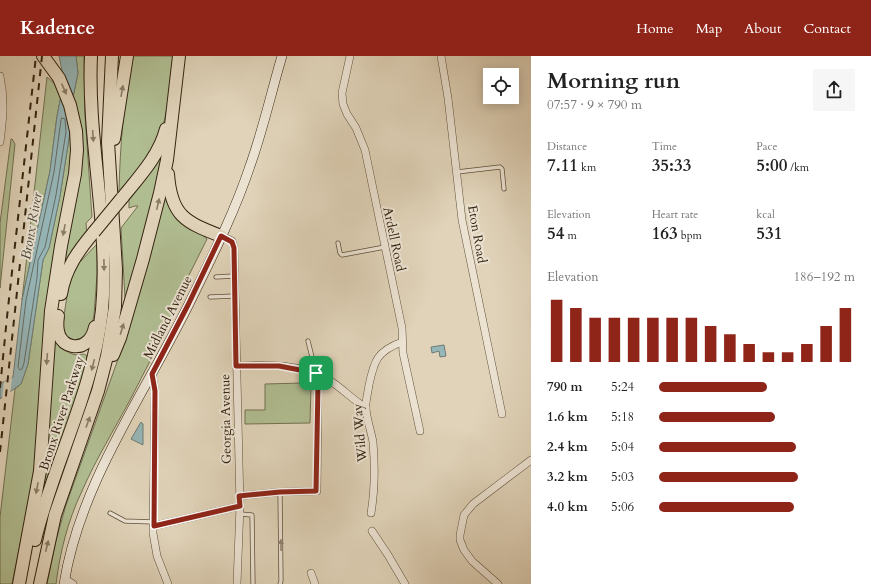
<!DOCTYPE html>
<html lang="en">
<head>
<meta charset="utf-8">
<style>
  :root { --surface:#fff; --page:#f6f6f6; --text:#222; --muted:#767676; --accent:#8f2418 }
  body { margin:0; font-family:Cardo,serif; background:var(--page); color:var(--text); height:100vh; display:flex; flex-direction:column; font-size:15px; white-space:nowrap }
  * { box-sizing:border-box; margin:0 }
  p { font-size:13px; color:var(--muted) }
  .icon { flex:none; width:22px; height:22px; fill:none; stroke:currentColor; stroke-width:2; stroke-linecap:round; stroke-linejoin:round }
  .map { position:relative; flex:1; overflow:hidden }
  .drawer { display:flex; flex-direction:column; background:var(--surface); width:340px }
  .drawer>* { flex:none }
  .tools { position:absolute; left:483px; top:12px; display:grid; gap:8px }
  .tools a { display:grid; place-items:center; width:36px; height:36px; border-radius:0px; background:var(--surface); box-shadow:0 2px 10px #0003; font-size:20px }
  .pin { position:absolute; display:grid; place-items:center; width:34px; height:34px; color:#fff; margin:-17px; border-radius:8px; box-shadow:0 2px 6px #0006 }
  .round { display:grid; place-items:center; flex:none; width:42px; height:42px; border-radius:0px; background:var(--page) }
  .headline { display:flex; align-items:center; justify-content:space-between; height:68px; padding:0 16px }
  h1 { font-size:22px; font-weight:800; line-height:30px }
  .figures { display:grid; grid-template-columns:repeat(3,1fr); gap:6px; height:68px; padding:4px 16px }
  .figures div { display:grid; align-content:center }
  .figures b { font-size:17px; font-weight:800 }
  .figures small { font-size:11px; font-weight:400 }
  .figures p { font-size:11px }
  .chart { height:112px; padding:8px 16px }
  .chart p { display:flex; justify-content:space-between }
  .chart svg { width:100%; height:72px; margin-top:4px; stroke:var(--accent); stroke-width:6 }
  ul { padding:0 16px; list-style:none; font-size:13px }
  li { display:grid; grid-template-columns:64px 48px 1fr; align-items:center; height:30px }
  li i { height:10px; border-radius:5px; background:var(--accent) }
  header { display:flex; align-items:center; gap:24px; box-sizing:border-box; height:56px; padding:0 20px; background:var(--accent); color:#fff }
  header strong { font-size:19px }
  nav { display:flex; gap:22px; margin-inline-start:auto; font-size:14px }
  main { display:flex; flex:1; min-height:0 }
  .map>svg:first-child { display:block }
</style>
</head>
<body>
<header>
<strong>Kadence</strong>
<nav><a>Home</a><a>Map</a><a>About</a><a>Contact</a></nav>
</header>
<main>
<div class="map">
<svg width="531" height="528" viewBox="0 0 531 528">
  <rect width="100%" height="100%" fill="#e0d3b9"/>
  <filter id="stains"><feTurbulence type="fractalNoise" baseFrequency=".005" numOctaves="4"/><feColorMatrix values="0 0 0 0 .2 0 0 0 0 .09 0 0 0 0 .02 0 0 0 .5 -.17"/></filter>
  <radialGradient id="worn" r=".72"><stop offset=".6" stop-color="#630" stop-opacity="0"/><stop offset="1" stop-color="#630" stop-opacity=".3"/></radialGradient>
  <g fill="#b0bd91" stroke="#727050">
    <polygon points="76,0 84,0 85,59 92,161 86,167 87,180 62,219 67,187 79,127 82,105 82,86 73,41 78,17"/>
    <path d="M 132,0 L 174,0 C 170,25 167,73 154,94 C 145,109 132,122 121,135 L 119,135 C 120,90 124,45 132,0 Z"/>
    <polygon points="47,21 56,29 61,40 57,60 50,115 22,244"/>
    <polygon points="70,76 72,82 73,94 36,410 12,528 0,528 0,461 15,333 21,328 28,308 43,204 49,192 60,140"/>
    <polygon points="11,83 12,83 15,88 0,232 0,167"/>
    <polygon points="165,94 128,242 125,242 121,172 138,150 135,150 129,152 129,144 153,113"/>
    <path d="M 165,131 C 169,139 176,159 181,165 C 189,173 199,175 207,183 L 185,227 L 188,229 L 183,241 C 165,275 148,310 130,344 C 114,374 96,403 82,435 C 68,464 60,496 56,528 L 47,528 L 56,484 L 66,449 L 127,278 Z"/>
    <polygon points="97,188 97,219 94,259 91,275 77,286 68,283 62,272 68,234 71,222 79,207"/>
    <path d="M 54,279 C 60,288 65,298 77,299 C 81,299 82,297 86,299 L 87,301 L 80,331 L 35,461 L 49,370 Z"/>
    <polygon points="303,327 306,331 311,330 310,367 245,368 245,354 265,354 265,328"/>
  </g>
  <g fill="#96b6b8" stroke="#6f7b75">
    <polygon points="59,0 76,0 78,17 69,61 70,76 60,140 49,192 43,204 28,308 21,328 0,343 0,328 13,321 22,244 50,115 57,60 61,40 63,19"/>
    <polygon points="444,289 446,300 440,301 439,295 432,297 431,291"/>
    <polygon points="141,366 143,368 143,389 131,383"/>
  </g>
  <polygon fill="#e0d3b9" points="12,321 10,339 2,344 4,326"/>
  <g fill="none" stroke-linecap="round" stroke-linejoin="round">
    <polygon stroke="#656c64" stroke-width="1" points="62,62 65,63 66,76 56,139 45,191 38,204 37,222 24,307 22,313 20,314 18,311 26,244 54,116 61,64"/>
    <g stroke="#5f4f3a" stroke-width="5">
      <g id="lane">
        <polyline points="457,116 500,111 502,113 504,133"/>
        <polyline points="338,187 340,197 342,199 385,191"/>
        <polyline points="216,221 234,220"/>
        <polyline points="210,241 235,240"/>
        <polyline points="308,285 316,317"/>
        <polyline points="280,436 281,525 280,528"/>
        <polyline points="110,457 125,465 153,466"/>
        <polyline points="240,458 252,459 253,528"/>
      </g>
    </g>
    <g stroke="#5f4f3a" stroke-width="8">
      <g id="street">
        <polyline points="350,0 342,37 343,48 347,58 356,72 365,94 402,272 403,297 420,375"/>
        <polyline points="441,0 448,42 462,164 502,358"/>
        <path d="M 0,20 C 5,45 3,62 0,86"/>
        <polyline points="221,180 232,185 234,192 240,450 237,528"/>
        <path d="M 236,310 C 266,309 303,307 329,324 C 342,332 353,344 366,352"/>
        <polyline points="152,318 155,335 153,477 157,500 168,528"/>
        <polyline points="239,440 280,436 317,435 318,328 316,317"/>
        <path d="M 371,457 C 375,433 375,410 373,386 C 371,375 367,364 366,353 C 365,346 368,337 369,329 C 374,305 377,295 402,286"/>
        <polyline points="154,470 240,450"/>
        <polyline points="372,475 388,499 405,528"/>
        <polyline points="311,517 315,528"/>
        <polyline points="65,523 73,528"/>
        <polyline points="498,528 472,505 464,494 460,484 460,479 464,459 473,448 531,404"/>
      </g>
    </g>
    <g stroke="#342310" stroke-width="10">
      <path id="secondary" d="M 64,528 C 80,427 144,339 189,248 C 211,203 234,158 250,110 C 263,74 271,37 282,0"/>
    </g>
    <g stroke="#342310" stroke-width="14">
      <g id="highway">
        <polyline points="114,83 127,0"/>
        <path d="M 168,118 C 171,160 185,166 221,180"/>
        <path d="M 122,142 C 139,121 159,100 166,73"/>
        <path d="M 61,238 C 65,213 78,195 94,176"/>
        <path d="M 58,260 C 57,266 57,273 59,279 C 64,291 79,294 88,285 C 92,281 94,276 95,271"/>
        <polyline points="113,299 120,282 143,203 160,137 167,104 179,0"/>
        <path d="M 35,484 C 54,405 93,337 102,254 C 110,170 87,85 91,0"/>
        <polyline points="19,528 40,415 51,255 61,190 75,118 77,94 76,75 70,49 59,22 43,0"/>
        <polyline points="40,528 55,459 98,335 107,300 111,276 115,251 116,213 108,86 112,0"/>
      </g>
    </g>
    <use href="#lane" stroke="#ebe2d2" stroke-width="3.5"/>
    <use href="#street" stroke="#ebe2d2" stroke-width="7"/>
    <use href="#secondary" stroke="#ebe2d2" stroke-width="9"/>
    <use href="#highway" stroke="#e0d3b9" stroke-width="12"/>
    <g stroke="#342310" stroke-width="2" stroke-dasharray="7 7" stroke-linecap="butt">
      <polyline points="0,332 7,261 36,0"/>
      <polyline points="0,396 42,0"/>
    </g>
    <g stroke="#342310" stroke-width="14" stroke-linecap="butt">
      <polyline id="highway-bridge" points="94,176 122,142"/>
    </g>
    <use href="#highway-bridge" stroke="#e0d3b9" stroke-width="12"/>
  </g>
  <defs><path id="oneway-solid" d="M-6-.8H1V-3.2L6.5 0L1 3.2V.8H-6Z"/></defs>
  <g fill="#8a7b64">
    <use href="#oneway-solid" transform="translate(64 33) rotate(66)"/>
    <use href="#oneway-solid" transform="translate(122 35) rotate(-80)"/>
    <use href="#oneway-solid" transform="translate(93 80) rotate(86)"/>
    <use href="#oneway-solid" transform="translate(158 148) rotate(-77)"/>
    <use href="#oneway-solid" transform="translate(64 174) rotate(101)"/>
    <use href="#oneway-solid" transform="translate(104 209) rotate(89)"/>
    <use href="#oneway-solid" transform="translate(122 273) rotate(-73)"/>
    <use href="#oneway-solid" transform="translate(47 303) rotate(94)"/>
    <use href="#oneway-solid" transform="translate(93 309) rotate(104)"/>
    <use href="#oneway-solid" transform="translate(88 366) rotate(-70)"/>
    <use href="#oneway-solid" transform="translate(37 432) rotate(101)"/>
    <use href="#oneway-solid" transform="translate(47 490) rotate(-77)"/>
  </g>
  <use fill="#908271" href="#oneway-solid" transform="translate(281 489) rotate(-91)"/>
  <g fill="none" stroke-linecap="round" stroke-linejoin="round">
    <g stroke="#fff" stroke-width="8">
      <polygon id="route" points="221,180 232,186 234,192 236,310 279,310 316,317 318,328 316,435 280,436 239,440 240,450 154,470 155,335 152,318 188,249"/>
    </g>
    <use href="#route" stroke="#8f2418" stroke-width="5"/>
  </g>
  <g text-anchor="middle" stroke-width="4" stroke-linejoin="round" paint-order="stroke">
    <g font-size="13" fill="#342310" stroke="#ebe2d2">
      <text transform="translate(478 178) rotate(80)" y="5">Eton Road</text>
      <text transform="translate(395 183) rotate(78)" y="5">Ardell Road</text>
      <text transform="translate(167 261) rotate(-63)" y="5">Midland Avenue</text>
      <text transform="translate(61 357) rotate(-72)" y="5">Bronx River Parkway</text>
      <text transform="translate(225 363) rotate(-91)" y="5">Georgia Avenue</text>
      <text transform="translate(359 377) rotate(-95)" y="5">Wild Way</text>
    </g>
    <g font-size="14" font-style="italic" fill="#4c483a" stroke="#ebe2d2">
      <text transform="translate(31 170) rotate(-80)" y="5">Bronx River</text>
    </g>
  </g>
  <rect width="100%" height="100%" filter="url(#stains)"/>
  <rect width="100%" height="100%" fill="url(#worn)"/>
</svg>
<div class="tools">
<a><svg class="icon" aria-label="locate" viewBox="0 0 24 24"><circle cx="12" cy="12" r="6"/><path d="M12 2v4M12 18v4M2 12h4M18 12h4"/></svg></a>
</div>
<div class="pin" style="left:316px;top:317px;background:#1e9e55"><svg class="icon" aria-label="arrive" viewBox="0 0 24 24"><path d="M6 21V4h12l-3 4 3 4H6"/></svg></div>
</div>
<section class="drawer">
<div class="headline"><div><h1>Morning run</h1><p>07:57 · 9 × 790 m</p></div><a class="round"><svg class="icon" aria-label="share" viewBox="0 0 24 24"><path d="M12 15V3M7 8l5-5 5 5M5 13v7h14v-7"/></svg></a></div>
<div class="figures">
<div><p>Distance</p><b>7.11<small> km</small></b></div>
<div><p>Time</p><b>35:33</b></div>
<div><p>Pace</p><b>5:00<small> /km</small></b></div>
</div>
<div class="figures">
<div><p>Elevation</p><b>54<small> m</small></b></div>
<div><p>Heart rate</p><b>163<small> bpm</small></b></div>
<div><p>kcal</p><b>531</b></div>
</div>
<div class="chart"><p><span>Elevation</span>186–192 m</p>
<svg viewBox="0 0 160 44" preserveAspectRatio="none"><path d="M5 44V6M15 44V11M25 44V17M35 44V17M45 44V17M55 44V17M65 44V17M75 44V17M85 44V22M95 44V27M105 44V33M115 44V38M125 44V38M135 44V33M145 44V22M155 44V11"/></svg>
</div>
<ul>
<li><b>790 m</b>5:24<i style="width:55%"></i></li>
<li><b>1.6 km</b>5:18<i style="width:59%"></i></li>
<li><b>2.4 km</b>5:04<i style="width:70%"></i></li>
<li><b>3.2 km</b>5:03<i style="width:71%"></i></li>
<li><b>4.0 km</b>5:06<i style="width:69%"></i></li>
</ul>
</section>
</main>
</body>
</html>
